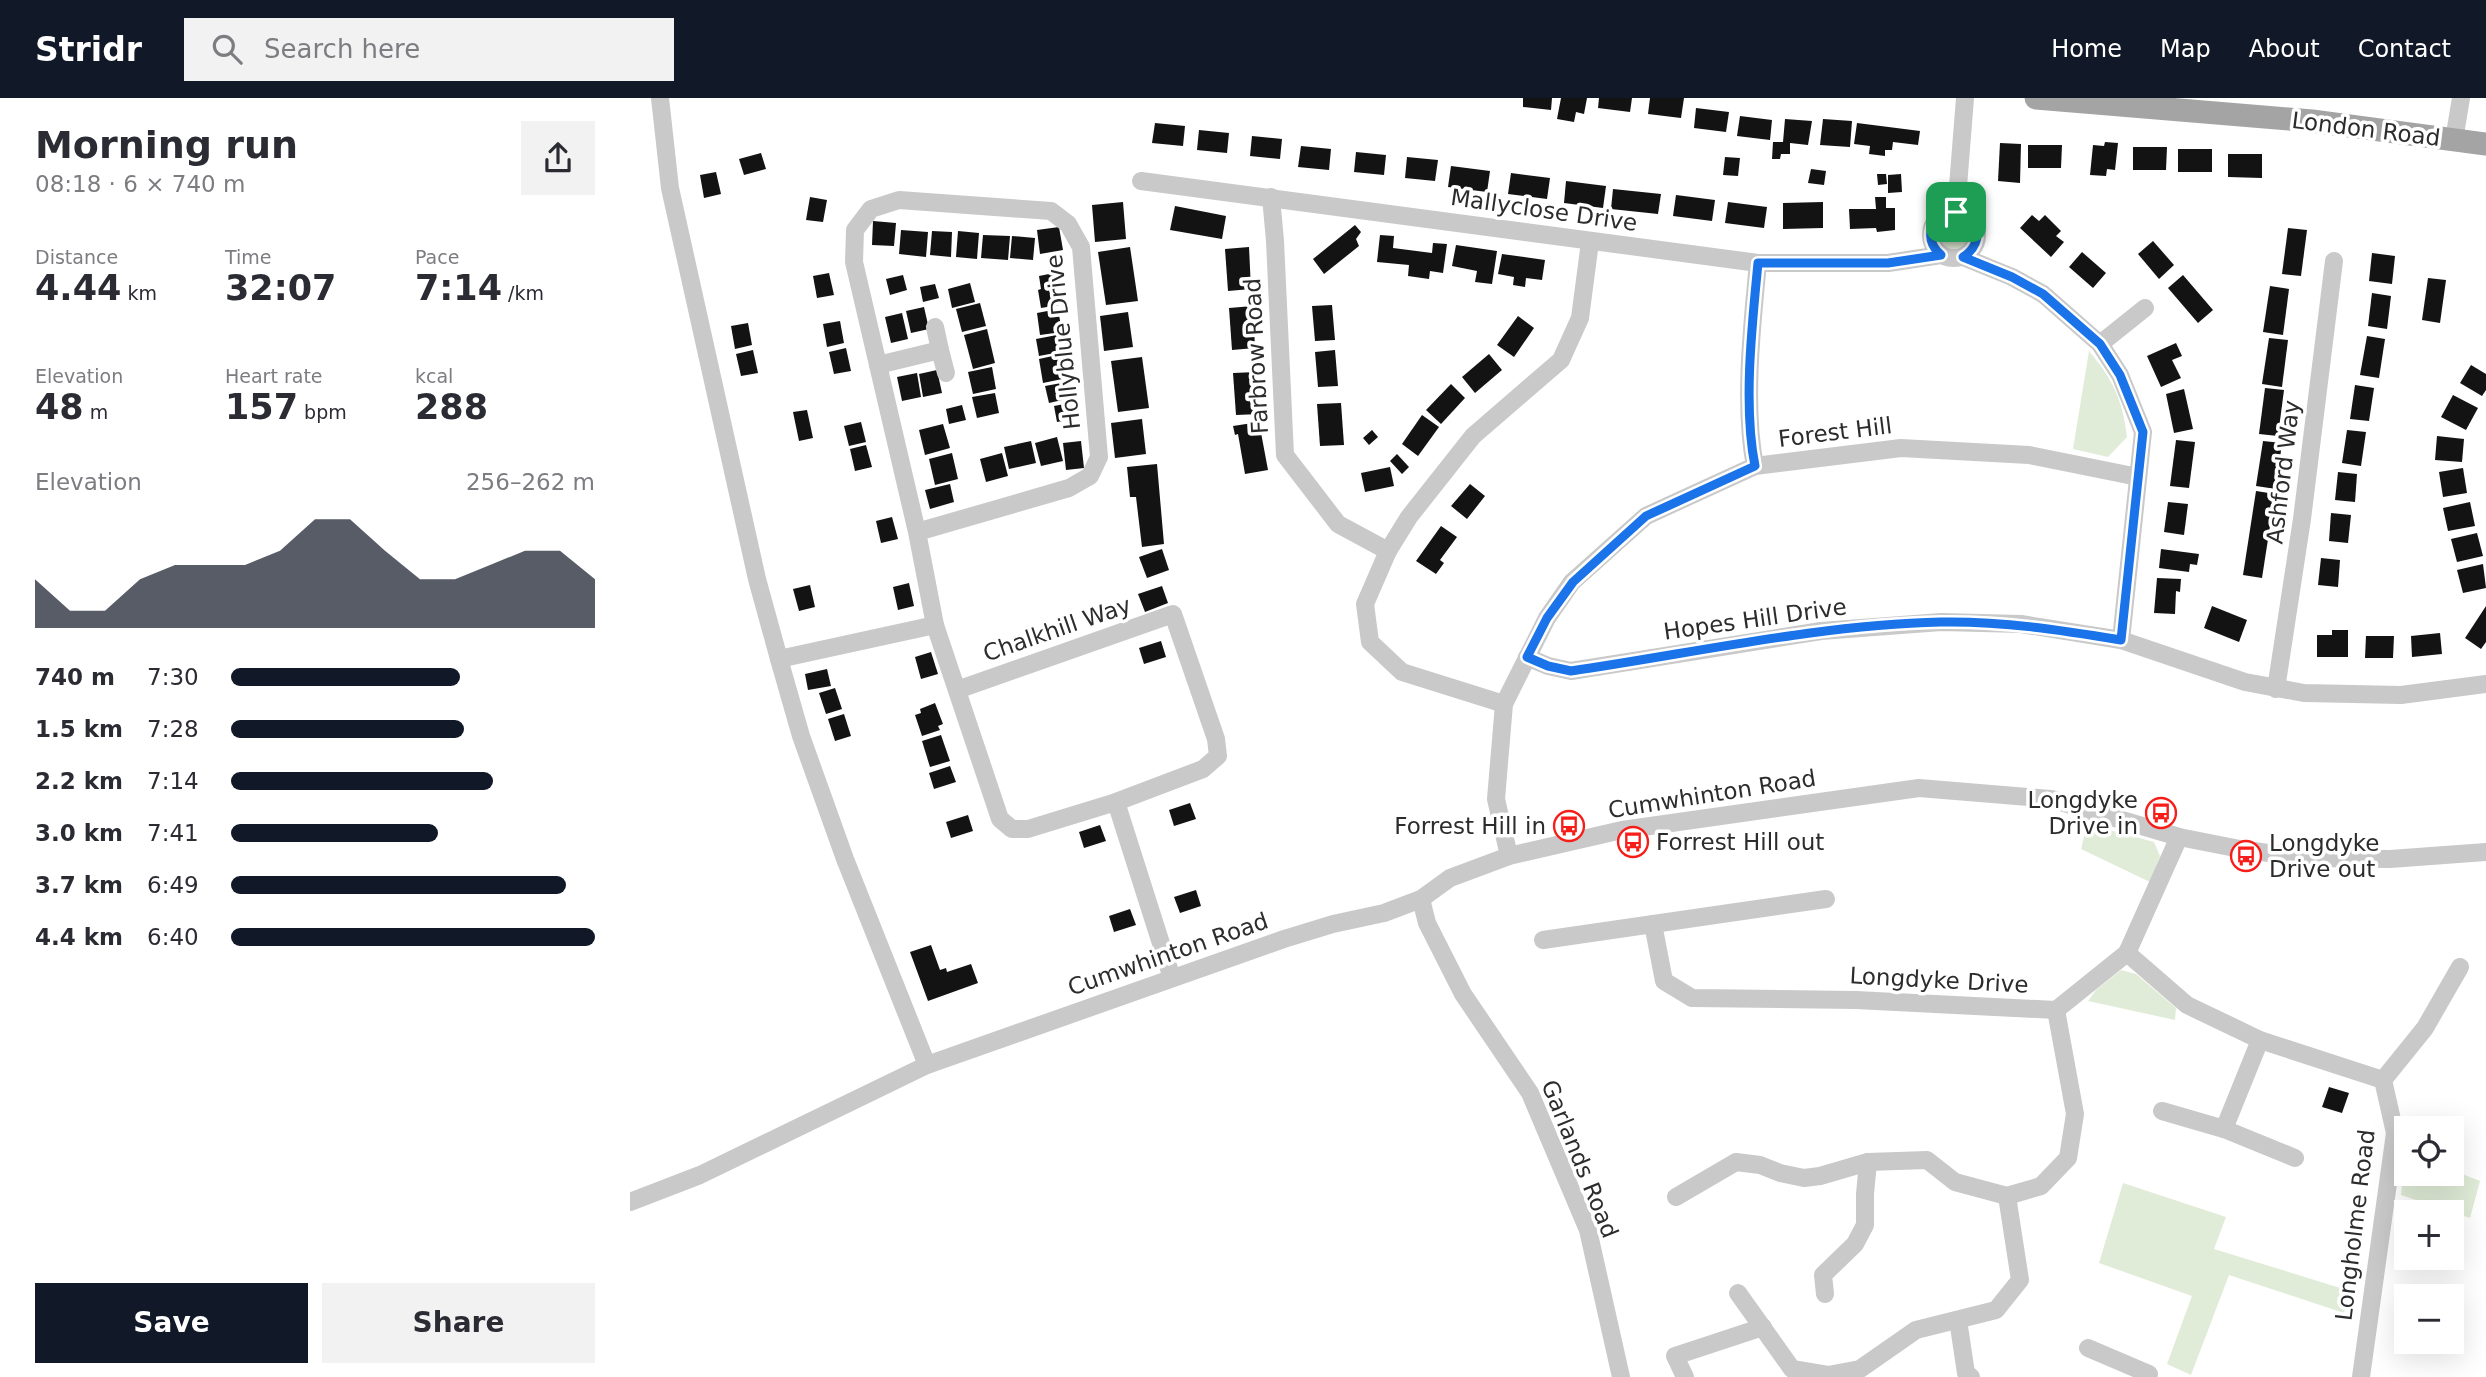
<!DOCTYPE html>
<html lang="en">
<head>
<meta charset="utf-8">
<style>
  :root { --surface:#fff; --page:#f2f2f3; --text:#2b2b33; --muted:#7c7c81; --accent:#111827 }
  body { margin:0; font-family:"DejaVu Sans",sans-serif; background:var(--page); color:var(--text); height:100vh; display:flex; flex-direction:column; font-size:26px; white-space:nowrap }
  * { box-sizing:border-box; margin:0 }
  p { font-size:23px; color:var(--muted) }
  .icon { flex:none; width:38px; height:38px; fill:none; stroke:currentColor; stroke-width:2; stroke-linecap:round; stroke-linejoin:round }
  .map { position:relative; flex:1; overflow:hidden }
  .side { display:flex; flex-direction:column; background:var(--surface); width:630px }
  .side>* { flex:none }
  .buttons { position:absolute; left:1764px; top:1018px; display:grid; gap:14px }
  .buttons a { display:grid; place-items:center; width:70px; height:70px; border-radius:0px; background:var(--surface); box-shadow:0 7px 28px #0002; font-size:35px }
  .pin { position:absolute; display:grid; place-items:center; width:60px; height:60px; color:#fff; margin:-30px; border-radius:14px; box-shadow:0 4px 10px #0006 }
  .round { display:grid; place-items:center; flex:none; width:74px; height:74px; border-radius:0px; background:var(--page) }
  .summary { display:flex; align-items:center; justify-content:space-between; height:119px; padding:0 35px }
  h1 { font-size:38px; font-weight:800; line-height:52px }
  .figures { display:grid; grid-template-columns:repeat(3,1fr); gap:10px; height:119px; padding:7px 35px }
  .figures div { display:grid; align-content:center }
  .figures b { font-size:35px; font-weight:800 }
  .figures small { font-size:19px; font-weight:400 }
  .figures p { font-size:19px }
  .chart { height:196px; padding:14px 35px }
  .chart p { display:flex; justify-content:space-between }
  .chart svg { width:100%; height:126px; margin-top:7px; fill:var(--accent); opacity:.7 }
  .action { display:flex; gap:14px; margin-top:auto; padding:14px 35px }
  .action a { flex:1; height:80px; border-radius:0px; background:var(--accent); color:#fff; font-size:28px; font-weight:800; line-height:80px; text-align:center }
  .action a+a { background:var(--page); color:var(--text) }
  ul { padding:0 35px; list-style:none; font-size:23px }
  li { display:grid; grid-template-columns:112px 84px 1fr; align-items:center; height:52px }
  li i { height:18px; border-radius:9px; background:var(--accent) }
  header { display:flex; align-items:center; gap:42px; box-sizing:border-box; height:98px; padding:0 35px; background:var(--accent); color:#fff }
  header strong { font-size:33px }
  nav { display:flex; gap:38px; margin-inline-start:auto; font-size:24px }
  .search { width:490px; height:63px; background:var(--page); display:flex; align-items:center; gap:18px; box-sizing:border-box; padding:0 24px; border-radius:0px; color:var(--muted); font-size:26px }
  main { display:flex; flex:1; min-height:0 }
  .map>svg:first-child { display:block }
</style>
</head>
<body>
<header>
<strong>Stridr</strong>
<div class="search"><svg class="icon" aria-label="search" viewBox="0 0 24 24"><circle cx="10" cy="10" r="6"/><path d="M15 15l6 6"/></svg>Search here</div>
<nav><a>Home</a><a>Map</a><a>About</a><a>Contact</a></nav>
</header>
<main>
<section class="side">
<div class="summary"><div><h1>Morning run</h1><p>08:18 · 6 × 740 m</p></div><a class="round"><svg class="icon" aria-label="share" viewBox="0 0 24 24"><path d="M12 15V3M7 8l5-5 5 5M5 13v7h14v-7"/></svg></a></div>
<div class="figures">
<div><p>Distance</p><b>4.44<small> km</small></b></div>
<div><p>Time</p><b>32:07</b></div>
<div><p>Pace</p><b>7:14<small> /km</small></b></div>
</div>
<div class="figures">
<div><p>Elevation</p><b>48<small> m</small></b></div>
<div><p>Heart rate</p><b>157<small> bpm</small></b></div>
<div><p>kcal</p><b>288</b></div>
</div>
<div class="chart"><p><span>Elevation</span>256–262 m</p>
<svg viewBox="0 0 160 44" preserveAspectRatio="none"><path d="M0 44V27L10 38L20 38L30 27L40 22L50 22L60 22L70 17L80 6L90 6L100 17L110 27L120 27L130 22L140 17L150 17L160 27V44z"/></svg>
</div>
<ul>
<li><b>740 m</b>7:30<i style="width:63%"></i></li>
<li><b>1.5 km</b>7:28<i style="width:64%"></i></li>
<li><b>2.2 km</b>7:14<i style="width:72%"></i></li>
<li><b>3.0 km</b>7:41<i style="width:57%"></i></li>
<li><b>3.7 km</b>6:49<i style="width:92%"></i></li>
<li><b>4.4 km</b>6:40<i style="width:100%"></i></li>
</ul>
<div class="action"><a>Save</a><a>Share</a></div>
</section>
<div class="map">
<svg width="1856" height="1279" viewBox="0 0 1856 1279">
  <rect width="100%" height="100%" fill="#fff"/>
  <g fill="#e0ecd7">
    <circle cx="1324" cy="136" r="15"/>
    <path d="M 1459,253 C 1484,283 1492,301 1497,339 L 1478,359 L 1443,351 Z"/>
    <polygon points="1457,726 1524,744 1530,758 1520,784 1451,751"/>
    <polygon points="1491,872 1506,876 1546,910 1545,922 1458,903 1466,892"/>
    <polygon points="1775,1053 1776,1076 1822,1076 1822,1072 1850,1083 1840,1120 1771,1097"/>
    <polygon points="1493,1085 1596,1119 1584,1151 1720,1193 1714,1215 1599,1177 1561,1277 1537,1266 1562,1198 1469,1165"/>
  </g>
  <g fill="#131313">
    <polygon points="893,0 922,0 921,12 893,9"/>
    <polygon points="931,0 957,0 954,16 946,14 944,24 927,21"/>
    <polygon points="969,0 1002,0 1000,14 968,10"/>
    <polygon points="1020,0 1054,0 1051,20 1018,16"/>
    <polygon points="1066,10 1099,14 1096,34 1064,30"/>
    <polygon points="1110,18 1142,22 1140,42 1107,38"/>
    <polygon points="1155,21 1182,23 1178,47 1160,45 1160,56 1151,56 1150,61 1142,61 1143,44 1153,44"/>
    <polygon points="1193,21 1222,23 1220,49 1190,47"/>
    <polygon points="525,25 555,28 553,48 522,45"/>
    <polygon points="1227,25 1290,33 1288,47 1263,44 1262,52 1255,52 1255,58 1239,56 1240,48 1224,46"/>
    <polygon points="569,32 599,35 597,55 567,52"/>
    <polygon points="622,38 652,41 650,61 620,58"/>
    <polygon points="1475,44 1488,45 1485,72 1477,71 1476,78 1460,77 1463,47 1474,48"/>
    <polygon points="1370,45 1391,46 1390,85 1368,83"/>
    <polygon points="1398,47 1432,47 1431,70 1398,70"/>
    <polygon points="671,48 701,51 699,72 668,69"/>
    <polygon points="1503,49 1537,49 1536,72 1503,72"/>
    <rect x="1548" y="51" width="34" height="23"/>
    <polygon points="726,54 756,57 754,77 724,74"/>
    <polygon points="131,55 136,71 114,77 109,61"/>
    <polygon points="1598,56 1632,56 1632,80 1598,79"/>
    <polygon points="777,59 808,62 805,83 775,80"/>
    <polygon points="1095,59 1110,60 1108,78 1093,77"/>
    <polygon points="821,68 860,73 857,94 818,89"/>
    <polygon points="1181,71 1196,73 1194,87 1178,85"/>
    <polygon points="86,74 91,96 74,100 70,77"/>
    <polygon points="881,75 920,80 917,101 878,96"/>
    <polygon points="1247,76 1256,76 1257,86 1248,87"/>
    <polygon points="1271,76 1272,94 1258,95 1258,77"/>
    <polygon points="936,83 976,88 973,110 934,105"/>
    <polygon points="983,91 1031,96 1028,116 981,111"/>
    <polygon points="1046,97 1085,102 1082,123 1043,118"/>
    <polygon points="180,99 197,102 193,124 176,122"/>
    <polygon points="1245,99 1256,99 1256,110 1265,110 1265,132 1247,134 1246,130 1220,131 1219,111 1246,111"/>
    <polygon points="493,104 496,141 465,144 462,107"/>
    <polygon points="1098,104 1137,109 1134,130 1095,125"/>
    <polygon points="1193,104 1193,130 1153,131 1153,105"/>
    <polygon points="545,108 596,118 592,141 540,132"/>
    <polygon points="1402,117 1409,123 1415,117 1431,133 1426,138 1434,144 1421,159 1390,130"/>
    <polygon points="243,123 266,125 264,148 242,147"/>
    <polygon points="725,127 731,134 726,141 729,148 694,176 683,161"/>
    <polygon points="429,129 433,152 410,156 407,132"/>
    <polygon points="1658,130 1677,132 1671,178 1652,176"/>
    <polygon points="271,132 298,134 296,159 269,156"/>
    <polygon points="302,133 322,134 321,159 300,157"/>
    <polygon points="328,133 349,135 347,161 326,159"/>
    <polygon points="353,137 380,138 378,162 351,160"/>
    <polygon points="750,137 764,138 763,150 802,155 803,145 817,146 813,175 800,173 799,181 778,178 779,167 747,164"/>
    <polygon points="382,138 405,140 403,162 380,160"/>
    <polygon points="1523,143 1544,167 1529,181 1508,156"/>
    <polygon points="826,147 867,153 862,186 845,184 847,173 822,168"/>
    <polygon points="500,149 508,203 476,207 468,154"/>
    <polygon points="619,149 621,191 598,193 595,151"/>
    <polygon points="1452,154 1476,175 1463,190 1439,169"/>
    <polygon points="1742,155 1765,158 1762,186 1739,183"/>
    <polygon points="872,156 915,162 912,182 896,180 895,189 883,187 884,179 868,176"/>
    <polygon points="199,175 204,197 187,200 183,178"/>
    <polygon points="424,175 429,207 411,210 408,192 411,191 409,178"/>
    <polygon points="273,177 277,192 260,197 256,181"/>
    <polygon points="1553,177 1583,212 1568,225 1538,190"/>
    <polygon points="1798,180 1816,182 1810,225 1792,222"/>
    <polygon points="340,185 345,204 322,210 318,191"/>
    <polygon points="305,186 309,200 293,204 290,189"/>
    <polygon points="1640,188 1659,191 1653,237 1633,234"/>
    <polygon points="1742,195 1761,198 1757,231 1738,228"/>
    <polygon points="350,205 356,228 332,234 326,211"/>
    <polygon points="702,207 705,242 685,243 682,208"/>
    <polygon points="623,208 625,250 602,252 599,210"/>
    <polygon points="294,209 299,231 281,235 276,213"/>
    <polygon points="428,211 432,234 410,237 407,215"/>
    <polygon points="498,214 503,249 474,253 470,218"/>
    <polygon points="272,215 278,241 261,245 255,219"/>
    <polygon points="888,218 904,230 884,259 867,247"/>
    <polygon points="210,223 214,245 197,249 193,226"/>
    <polygon points="118,225 122,247 105,251 101,228"/>
    <polygon points="357,231 365,265 343,271 334,237"/>
    <polygon points="427,237 430,254 409,258 406,241"/>
    <polygon points="1737,238 1755,241 1749,280 1730,277"/>
    <polygon points="1639,240 1658,242 1652,289 1632,286"/>
    <polygon points="1546,245 1552,258 1542,262 1551,280 1531,289 1517,258"/>
    <polygon points="216,250 221,273 204,276 199,254"/>
    <polygon points="123,252 128,275 111,278 106,256"/>
    <polygon points="705,252 708,288 688,289 685,254"/>
    <polygon points="432,256 437,280 413,285 409,261"/>
    <polygon points="859,256 872,272 845,295 832,279"/>
    <polygon points="512,259 519,310 488,314 481,263"/>
    <polygon points="1841,267 1856,276 1856,292 1852,298 1830,285"/>
    <polygon points="362,269 366,291 343,296 338,274"/>
    <polygon points="307,272 312,295 293,299 289,276"/>
    <polygon points="627,274 630,316 606,317 603,275"/>
    <polygon points="287,275 291,299 272,303 267,279"/>
    <polygon points="437,284 441,300 419,305 415,288"/>
    <polygon points="821,286 835,300 811,326 796,312"/>
    <polygon points="1725,287 1744,290 1739,323 1720,321"/>
    <polygon points="1635,290 1654,292 1648,338 1629,336"/>
    <polygon points="1554,291 1563,331 1544,335 1536,296"/>
    <polygon points="365,295 369,315 347,320 342,299"/>
    <polygon points="1823,297 1848,310 1836,332 1811,319"/>
    <polygon points="440,305 443,321 427,324 424,308"/>
    <polygon points="711,305 714,347 690,348 687,306"/>
    <polygon points="332,307 336,322 319,326 316,311"/>
    <polygon points="177,312 183,340 169,343 163,314"/>
    <polygon points="792,317 809,329 788,358 772,346"/>
    <polygon points="512,321 516,356 485,360 481,325"/>
    <polygon points="231,324 236,344 219,348 214,328"/>
    <polygon points="629,324 638,372 615,376 608,336 605,337 603,328"/>
    <polygon points="313,326 320,350 295,357 289,332"/>
    <polygon points="742,332 748,339 739,347 733,340"/>
    <polygon points="1717,332 1736,334 1731,368 1712,365"/>
    <polygon points="1807,338 1834,341 1832,364 1805,362"/>
    <polygon points="427,339 433,363 411,368 405,345"/>
    <polygon points="1546,342 1565,344 1559,390 1540,388"/>
    <polygon points="401,343 406,365 379,371 374,349"/>
    <polygon points="451,343 454,370 436,372 433,345"/>
    <polygon points="1633,343 1652,345 1646,391 1626,388"/>
    <polygon points="236,347 242,369 225,373 220,351"/>
    <polygon points="322,355 328,381 305,387 299,361"/>
    <polygon points="372,355 378,378 356,384 350,361"/>
    <polygon points="767,356 779,369 772,376 760,363"/>
    <polygon points="527,366 534,446 512,449 506,399 500,399 497,369"/>
    <polygon points="760,369 764,388 735,394 731,375"/>
    <polygon points="1833,370 1837,395 1813,399 1809,374"/>
    <polygon points="1708,374 1727,376 1725,404 1705,402"/>
    <polygon points="320,386 324,404 300,411 295,392"/>
    <polygon points="840,386 855,398 837,421 821,408"/>
    <polygon points="1626,393 1645,396 1632,480 1613,477"/>
    <polygon points="1538,404 1558,406 1554,437 1534,434"/>
    <polygon points="1840,404 1845,428 1818,433 1813,410"/>
    <polygon points="1701,415 1721,417 1718,445 1699,443"/>
    <polygon points="262,419 268,441 251,445 246,423"/>
    <polygon points="811,428 827,439 810,462 814,465 806,476 786,463"/>
    <polygon points="1847,435 1853,458 1827,464 1821,441"/>
    <polygon points="532,451 539,472 517,480 509,459"/>
    <polygon points="1531,451 1569,456 1567,467 1560,466 1559,474 1529,470"/>
    <polygon points="1691,460 1710,462 1708,489 1688,487"/>
    <polygon points="1853,466 1856,490 1833,495 1827,472"/>
    <polygon points="1527,480 1551,481 1550,494 1546,493 1545,516 1524,515"/>
    <polygon points="279,485 284,508 268,512 263,489"/>
    <polygon points="180,487 185,509 169,513 163,491"/>
    <polygon points="532,488 538,505 515,514 508,496"/>
    <polygon points="1582,508 1617,522 1609,544 1574,530"/>
    <polygon points="1856,508 1856,544 1851,551 1835,540"/>
    <polygon points="1702,532 1718,532 1718,559 1687,559 1687,537 1702,537"/>
    <polygon points="1810,535 1812,556 1782,559 1781,538"/>
    <polygon points="1736,538 1764,538 1763,560 1735,560"/>
    <polygon points="531,543 536,559 514,566 509,550"/>
    <polygon points="301,554 308,576 291,581 285,559"/>
    <polygon points="197,571 201,588 178,592 175,576"/>
    <polygon points="205,590 212,611 196,616 189,595"/>
    <polygon points="305,605 313,626 308,628 310,632 292,638 285,617 291,615 290,611"/>
    <polygon points="214,616 221,638 205,643 198,621"/>
    <polygon points="311,637 320,663 300,669 292,643"/>
    <polygon points="320,668 326,684 304,691 299,675"/>
    <polygon points="560,705 566,721 544,728 539,712"/>
    <polygon points="338,717 343,733 321,740 316,724"/>
    <polygon points="470,727 476,743 454,750 449,734"/>
    <polygon points="566,792 571,808 550,815 544,799"/>
    <polygon points="500,811 506,827 484,834 479,818"/>
    <polygon points="301,847 310,872 316,870 317,874 341,866 348,885 298,903 280,854"/>
    <polygon points="1699,989 1719,995 1712,1015 1692,1009"/>
  </g>
  <g fill="none" stroke-linecap="round" stroke-linejoin="round">
    <g stroke="#c9c9c9" stroke-width="18">
      <polyline points="30,0 40,90 127,481 149,561 171,638 215,761 297,967"/>
      <polyline points="1824,42 1831,0"/>
      <polyline points="511,83 1128,165 1258,165 1311,157"/>
      <polyline points="641,99 645,143 655,357 708,426 758,453"/>
      <circle cx="1324" cy="137" r="23"/>
      <polyline points="1326,114 1335,0"/>
      <polyline points="1333,159 1382,179 1413,196 1470,246 1490,277 1513,334 1491,542"/>
      <polyline points="305,229 310,252"/>
      <polyline points="1470,246 1515,210"/>
      <polyline points="248,267 310,252 316,275"/>
      <path d="M 1125,368 C 1113,308 1122,227 1128,165"/>
      <polyline points="287,434 439,390 460,378 469,359 451,149 438,126 421,113 269,102 241,111 225,132 224,164 287,434 305,527 370,721 382,731 398,731 486,704 573,671 588,658 586,641 543,516 327,592"/>
      <polyline points="897,559 918,568 941,573 1191,533 1311,524 1391,526 1491,542 1615,584 1674,595 1771,597 1856,586"/>
      <polyline points="149,561 305,527"/>
      <polyline points="1646,591 1672,421 1704,163"/>
      <polyline points="874,606 772,574 740,544 735,506 758,453 779,419 843,338 931,262 950,220 960,144"/>
      <polyline points="486,704 542,880"/>
      <polyline points="879,758 866,701 874,606 917,520 942,484 1016,418 1125,368 1271,350 1399,357 1508,379"/>
      <polyline points="791,801 797,825 833,896 900,995 958,1132 991,1279"/>
      <polyline points="1023,826 1034,883 1062,900 1226,902 1426,912 1497,855 1549,739"/>
      <polyline points="913,842 1196,801"/>
      <polyline points="1497,855 1557,907 1630,942 1753,982 1765,1035 1731,1279"/>
      <polyline points="1753,982 1795,930 1830,869"/>
      <polyline points="1532,1013 1594,1031 1665,1060"/>
      <polyline points="1594,1031 1630,942"/>
      <polyline points="1046,1099 1106,1064 1130,1067 1150,1075 1174,1080 1190,1078 1238,1064 1297,1062 1325,1084 1377,1098 1411,1088 1438,1060 1445,1016 1426,912"/>
      <polyline points="0,1104 70,1077 297,967 654,841 703,826 754,815 791,801 820,780 879,758 992,732 1289,690 1421,701 1549,739 1610,751 1674,760 1760,761 1856,754"/>
      <polyline points="1108,1195 1162,1271 1198,1277 1230,1271 1286,1232 1366,1212 1390,1182 1377,1098"/>
      <polyline points="1195,1196 1193,1177 1225,1146 1235,1127 1235,1096 1238,1064"/>
      <polyline points="1328,1222 1336,1275 1341,1279"/>
      <polyline points="1458,1250 1519,1276"/>
      <polyline points="1055,1279 1045,1258 1133,1229"/>
    </g>
    <polyline stroke="#a4a4a4" stroke-width="23" points="1406,0 1682,23 1856,46"/>
  </g>
  <g fill="none" stroke-linecap="round" stroke-linejoin="round">
    <g stroke="#fff" stroke-width="14">
      <path id="route" d="M 1318,114 C 1347,113 1358,143 1333,159 L 1382,179 L 1413,196 L 1470,246 L 1490,277 L 1513,334 L 1491,542 C 1431,532 1372,523 1311,524 C 1187,527 1064,555 941,573 L 918,568 L 897,559 L 917,520 L 943,484 L 1016,418 L 1125,368 C 1113,308 1122,227 1128,165 L 1258,165 L 1311,157 C 1295,143 1298,122 1318,114 Z"/>
    </g>
    <use href="#route" stroke="#1a73e8" stroke-width="9"/>
  </g>
  <defs>
    <g id="bus-ring" transform="scale(1.575)"><circle r="9.5" fill="#fff" stroke="#f71e1a" stroke-width="1.5"/><path d="M-5-6H5V4H4V6H2V4H-2V6H-4V4H-5ZM-3.5-4V0h7V-4ZM-3.5 1.2v1.5H-2V1.2ZM2 1.2v1.5H3.5V1.2Z" fill="#f71e1a"/></g>
  </defs>
  <g fill-rule="evenodd">
    <use href="#bus-ring" x="1531" y="715"/>
    <use href="#bus-ring" x="939" y="728"/>
    <use href="#bus-ring" x="1003" y="744"/>
    <use href="#bus-ring" x="1616" y="758"/>
  </g>
  <g text-anchor="middle" stroke-width="7" stroke-linejoin="round" paint-order="stroke">
    <g font-size="23" fill="#2c2c2c" stroke="#fff">
      <text transform="translate(1736 31) rotate(7)" y="8">London Road</text>
      <text transform="translate(914 112) rotate(8)" y="8">Mallyclose Drive</text>
      <text transform="translate(433 244) rotate(-96)" y="8">Hollyblue Drive</text>
      <text transform="translate(626 258) rotate(-93)" y="8">Farbrow Road</text>
      <text transform="translate(1205 334) rotate(-7)" y="8">Forest Hill</text>
      <text transform="translate(1653 374) rotate(-83)" y="8">Ashford Way</text>
      <text transform="translate(1125 521) rotate(-8)" y="8">Hopes Hill Drive</text>
      <text transform="translate(427 531) rotate(-19)" y="8">Chalkhill Way</text>
      <text transform="translate(1082 696) rotate(-9)" y="8">Cumwhinton Road</text>
      <text transform="translate(538 856) rotate(-19)" y="8">Cumwhinton Road</text>
      <text transform="translate(1309 882) rotate(3)" y="8">Longdyke Drive</text>
      <text transform="translate(950 1061) rotate(68)" y="8">Garlands Road</text>
      <text transform="translate(1725 1127) rotate(-83)" y="8">Longholme Road</text>
    </g>
    <g font-size="23" fill="#2c2c2c" stroke="#fff" text-anchor="end">
      <text x="1508" y="710">Longdyke<tspan x="1508" dy="26">Drive in</tspan></text>
      <text x="916" y="736">Forrest Hill in</text>
      <text x="1026" y="752" text-anchor="start">Forrest Hill out</text>
      <text x="1639" y="753" text-anchor="start">Longdyke<tspan x="1639" dy="26">Drive out</tspan></text>
    </g>
  </g>
</svg>
<div class="buttons">
<a><svg class="icon" aria-label="locate" viewBox="0 0 24 24"><circle cx="12" cy="12" r="6"/><path d="M12 2v4M12 18v4M2 12h4M18 12h4"/></svg></a>
<a>+</a>
<a>−</a>
</div>
<div class="pin" style="left:1326px;top:114px;background:#1e9e55"><svg class="icon" aria-label="arrive" viewBox="0 0 24 24"><path d="M6 21V4h12l-3 4 3 4H6"/></svg></div>
</div>
</main>
</body>
</html>
